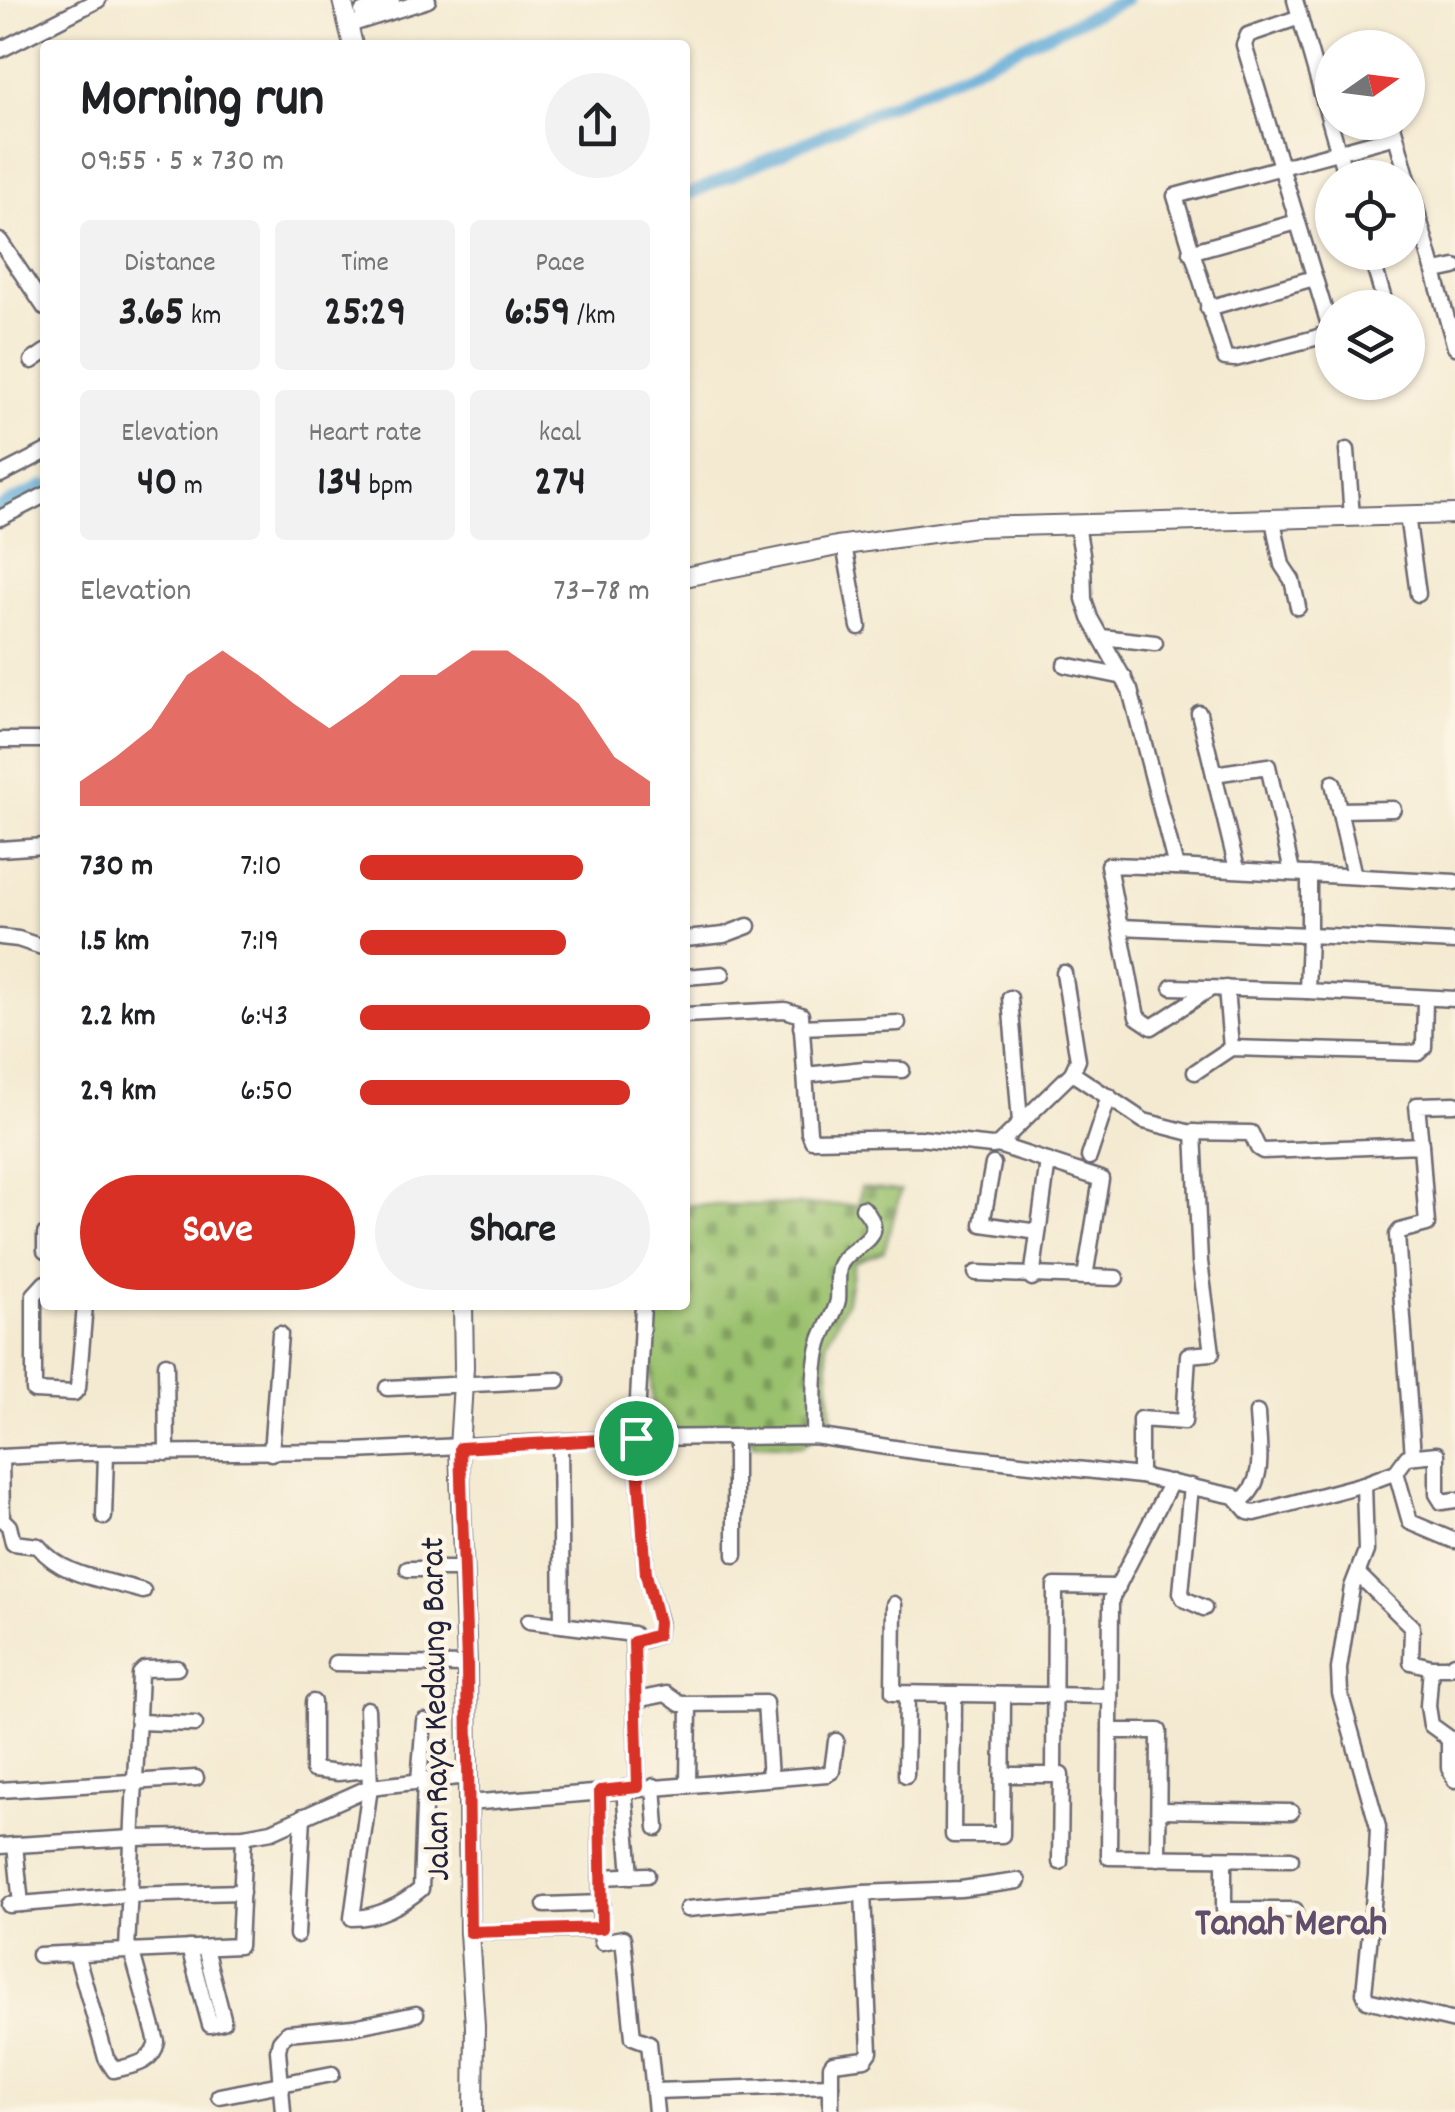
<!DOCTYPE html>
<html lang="en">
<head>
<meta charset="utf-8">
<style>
  :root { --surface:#fff; --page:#f2f2f2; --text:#202124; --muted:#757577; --accent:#d93025 }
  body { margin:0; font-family:Dekko,sans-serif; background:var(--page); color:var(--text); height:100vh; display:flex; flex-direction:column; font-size:38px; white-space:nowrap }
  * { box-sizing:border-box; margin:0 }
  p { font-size:32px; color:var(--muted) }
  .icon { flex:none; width:55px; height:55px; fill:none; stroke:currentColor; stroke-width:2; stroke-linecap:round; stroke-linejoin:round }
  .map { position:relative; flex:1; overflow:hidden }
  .drawer { position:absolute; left:40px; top:40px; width:650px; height:1270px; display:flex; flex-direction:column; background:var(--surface); border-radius:10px; box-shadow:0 2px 8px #0004 }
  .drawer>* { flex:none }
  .needle { width:65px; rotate:76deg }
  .fabs { position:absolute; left:1315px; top:30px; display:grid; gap:20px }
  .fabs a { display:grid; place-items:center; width:110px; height:110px; border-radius:50%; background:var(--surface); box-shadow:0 2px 8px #0004; font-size:50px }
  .pin { position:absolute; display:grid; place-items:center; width:85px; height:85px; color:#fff; margin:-42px; border:5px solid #fff; border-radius:50%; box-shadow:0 2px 10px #0007 }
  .round { display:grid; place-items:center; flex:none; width:105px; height:105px; border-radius:52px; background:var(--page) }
  .overview { display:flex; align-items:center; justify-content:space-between; height:170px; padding:0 40px }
  h1 { font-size:55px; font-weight:700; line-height:75px }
  .stats { display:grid; grid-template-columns:repeat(3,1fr); gap:15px; height:170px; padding:10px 40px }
  .stats div { display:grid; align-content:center; border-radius:10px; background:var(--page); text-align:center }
  .stats b { font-size:42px; font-weight:700 }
  .stats small { font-size:28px; font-weight:400 }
  .stats p { font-size:28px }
  .chart { height:280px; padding:20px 40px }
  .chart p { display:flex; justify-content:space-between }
  .chart svg { width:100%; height:180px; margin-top:10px; fill:var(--accent); opacity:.7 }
  .primary-button { display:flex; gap:20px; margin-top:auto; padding:20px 40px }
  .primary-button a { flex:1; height:115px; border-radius:60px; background:var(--accent); color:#fff; font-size:40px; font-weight:700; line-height:115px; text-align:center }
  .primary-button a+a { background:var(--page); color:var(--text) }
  ul { padding:0 40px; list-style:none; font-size:32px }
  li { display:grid; grid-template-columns:160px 120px 1fr; align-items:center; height:75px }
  li i { height:25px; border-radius:12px; background:var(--accent) }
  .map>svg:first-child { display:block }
</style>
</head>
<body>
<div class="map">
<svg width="1455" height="2112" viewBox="0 0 1455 2112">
  <defs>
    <pattern id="cemetery-stones" width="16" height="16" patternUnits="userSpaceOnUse" patternTransform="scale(2.5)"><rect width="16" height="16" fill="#9ac16d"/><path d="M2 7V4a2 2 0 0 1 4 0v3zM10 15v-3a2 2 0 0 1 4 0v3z" fill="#7d9c5b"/></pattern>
  </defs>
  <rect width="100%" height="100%" fill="#fcf5e5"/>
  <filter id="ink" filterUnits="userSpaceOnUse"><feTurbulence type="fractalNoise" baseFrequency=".01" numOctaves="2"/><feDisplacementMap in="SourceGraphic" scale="20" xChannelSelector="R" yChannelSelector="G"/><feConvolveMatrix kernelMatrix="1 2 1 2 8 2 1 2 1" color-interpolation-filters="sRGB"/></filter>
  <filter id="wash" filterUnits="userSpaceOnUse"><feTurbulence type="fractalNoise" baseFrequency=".0048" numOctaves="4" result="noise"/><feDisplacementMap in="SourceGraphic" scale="40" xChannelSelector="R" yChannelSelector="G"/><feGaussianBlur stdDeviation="2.25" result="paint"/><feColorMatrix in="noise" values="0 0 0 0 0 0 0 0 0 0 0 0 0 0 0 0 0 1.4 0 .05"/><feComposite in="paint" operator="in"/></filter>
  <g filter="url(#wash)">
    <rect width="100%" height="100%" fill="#f4ead1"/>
    <polygon fill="url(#cemetery-stones)" stroke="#5e7254" stroke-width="2.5" points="861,1187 901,1191 884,1251 854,1262 847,1301 826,1343 832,1424 802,1446 754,1444 746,1432 654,1437 647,1305 685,1305 685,1205 859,1205"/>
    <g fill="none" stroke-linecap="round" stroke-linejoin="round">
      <g stroke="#5faad8" stroke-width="12">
        <polyline points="685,196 1125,0"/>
        <polyline points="0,507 45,485"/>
      </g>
    </g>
  </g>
  <g filter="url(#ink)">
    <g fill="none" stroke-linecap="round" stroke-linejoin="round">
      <g stroke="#6c6870" stroke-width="19">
        <g id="street">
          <polyline points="1295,0 1346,178"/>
          <polyline points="362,12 392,0"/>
          <polyline points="1300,17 1248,35 1244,45 1329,325"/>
          <polyline points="349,25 428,0"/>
          <polyline points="0,50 98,0"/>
          <polyline points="1392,122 1455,347"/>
          <polyline points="0,241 45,308"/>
          <polyline points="1190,252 1297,222"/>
          <polyline points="1370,252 1383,296 1380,308"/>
          <polyline points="1436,271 1455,267"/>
          <polyline points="1208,308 1314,278"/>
          <polyline points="1332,324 1325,334 1315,338 1235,359 1225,358 1175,196 1396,136"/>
          <polyline points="32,361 45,352"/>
          <polyline points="1347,450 1352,517"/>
          <polyline points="0,475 45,452"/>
          <polyline points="1407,515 1418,594"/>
          <polyline points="0,518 45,495"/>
          <polyline points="1273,520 1282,565 1292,580 1298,607"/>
          <polyline points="1077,525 1083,560 1084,599 1090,618 1130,690 1176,867 1455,882"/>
          <polyline points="844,545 859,627"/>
          <polyline points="1102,637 1155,643"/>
          <polyline points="1065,665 1124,677"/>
          <polyline points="1199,713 1237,869"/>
          <polyline points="0,740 45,740"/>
          <polyline points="1214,774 1268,766 1292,872"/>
          <polyline points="1333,783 1354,876"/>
          <polyline points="1339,810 1393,809"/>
          <polyline points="0,849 45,846"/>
          <polyline points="1176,867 1108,865 1137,1017 1152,1027 1210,989"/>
          <polyline points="1120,927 1309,935 1309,874"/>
          <polyline points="0,937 18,939 45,948"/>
          <polyline points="685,939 724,935 748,926"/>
          <polyline points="1455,942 1309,935 1307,991 1455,999"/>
          <polyline points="685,977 722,974"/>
          <polyline points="1172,987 1307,991"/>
          <polyline points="1226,988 1231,1048"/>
          <polyline points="1010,998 1020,1122"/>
          <polyline points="685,1015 785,1010 801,1015 809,1132 812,1140 919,1138 992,1146 998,1145 1072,1073 1078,1060 1064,973"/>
          <polyline points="801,1027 898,1023"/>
          <polyline points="1195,1072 1231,1048 1418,1053 1424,1047 1425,998"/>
          <polyline points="1072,1073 1144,1121 1187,1132 1251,1133 1258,1148 1263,1151 1421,1145 1427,1224 1400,1231 1397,1235 1413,1456"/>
          <polyline points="805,1075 864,1069 902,1070"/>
          <polyline points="998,1145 1101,1179 1085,1277"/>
          <polyline points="1421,1145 1417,1105 1455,1104"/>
          <polyline points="1089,1157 1109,1096"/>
          <polyline points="993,1164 982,1224 1038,1232"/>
          <polyline points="45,1234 45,1251"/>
          <polyline points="976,1273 1116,1278"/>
          <polyline points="1032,1278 1048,1161"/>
          <polyline points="45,1283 34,1295 34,1391 74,1393 78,1388 85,1305"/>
          <polyline points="166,1364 167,1453"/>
          <polyline points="387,1388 558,1380"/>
          <path d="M 814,1436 C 815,1406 812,1372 820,1343 C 824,1328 835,1315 838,1300 C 839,1290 837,1278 839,1268 C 846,1243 894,1243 863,1208"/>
          <polyline points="560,1442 562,1625"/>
          <polyline points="271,1453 280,1334"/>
          <polyline points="0,1457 81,1453 354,1451 636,1438 814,1436 921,1452 1140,1476 1234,1496 1248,1512 1255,1513 1364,1484 1396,1472 1407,1457 1437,1454 1437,1494 1442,1502 1455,1500"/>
          <path d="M 1,1457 L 2,1519 L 9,1526 L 13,1543 L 38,1546 C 64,1578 105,1579 143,1591"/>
          <polyline points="1396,1472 1410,1522 1455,1541"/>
          <polyline points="1140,1476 1140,1419 1184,1422 1188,1355 1212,1353 1200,1262 1194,1132"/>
          <polyline points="1171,1482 1111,1599 1109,1857 1291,1859"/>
          <polyline points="1364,1484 1366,1551 1352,1587 1339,1669 1340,1693 1378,1827 1376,1875 1364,1993 1367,2000 1455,2021"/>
          <polyline points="1191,1486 1181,1593 1184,1599 1204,1608"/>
          <path d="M 1240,1501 C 1268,1483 1258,1442 1257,1413"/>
          <polyline points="104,1517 106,1454"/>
          <polyline points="735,1555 735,1438"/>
          <polyline points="408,1569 464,1569"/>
          <polyline points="1358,1574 1412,1627 1411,1662 1431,1667"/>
          <polyline points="894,1604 893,1693 1110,1696"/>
          <polyline points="529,1621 633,1634 638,1787"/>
          <polyline points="634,1643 657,1635 659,1622 646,1574 636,1438 643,1305"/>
          <polyline points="335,1663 467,1665"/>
          <polyline points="1455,1663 1449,1667 1431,1667 1428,1706 1431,1725 1449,1738 1449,1767 1455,1780"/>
          <polyline points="954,1694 953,1835 1002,1835 1003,1695"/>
          <polyline points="636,1700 666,1694 680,1704 765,1703 770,1778"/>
          <polyline points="313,1702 313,1770 338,1773 368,1770"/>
          <path d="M 367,1709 L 370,1787 L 352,1918 C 377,1918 402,1905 421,1889 L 425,1779"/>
          <polyline points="138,1722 195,1724"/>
          <polyline points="1110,1731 1159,1731 1158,1858"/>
          <polyline points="906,1775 907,1694"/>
          <polyline points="1003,1775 1061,1775 1060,1862"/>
          <polyline points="1054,1775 1055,1586 1118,1587"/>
          <polyline points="419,1780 424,1721"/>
          <polyline points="688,1785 689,1705"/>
          <polyline points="654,1786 657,1828"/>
          <polyline points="624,1788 631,1876"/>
          <polyline points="0,1790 196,1778"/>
          <polyline points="468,1803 827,1774 832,1771 836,1741"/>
          <polyline points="1159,1810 1291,1812"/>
          <polyline points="15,1845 21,1904"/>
          <polyline points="0,1846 132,1838 244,1836 272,1831 370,1787 467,1776"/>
          <polyline points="1224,1859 1224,1910 1295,1910"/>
          <polyline points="601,1877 647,1875"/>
          <polyline points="9,1905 127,1895 242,1892"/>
          <polyline points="545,1905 602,1903"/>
          <polyline points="687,1909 863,1893 961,1889 1018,1881"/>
          <polyline points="601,1929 602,1942 623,1938 633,2037 649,2043 656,2112"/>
          <polyline points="469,1932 601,1929 600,1791"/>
          <polyline points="297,1935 303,1816"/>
          <polyline points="189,1948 210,2025 223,2022 223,2018 205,1948"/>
          <polyline points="127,1950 140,1674 145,1669 177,1668"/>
          <path d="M 76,1953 L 106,2058 L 114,2070 C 134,2065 152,2064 157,2042 L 131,1949"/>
          <polyline points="39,1955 239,1946 244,1836"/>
          <polyline points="655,2091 831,2085"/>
          <polyline points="219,2096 332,2074"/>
          <polyline points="283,2112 278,2050 280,2041 287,2033 353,2027 416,2014"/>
          <polyline points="831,2112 831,2066 833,2063 865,2059 870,2052 863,1893"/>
        </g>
      </g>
      <g stroke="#6c6870" stroke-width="22">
        <g id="secondary">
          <polyline points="342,0 353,45"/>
          <polyline points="685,577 837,546 976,527 1455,514"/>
          <polyline points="463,1305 464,1367 459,1448 467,1665 469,1932 475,2026 474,2112"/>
        </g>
      </g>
      <use href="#street" stroke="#fff" stroke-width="14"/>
      <use href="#secondary" stroke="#fff" stroke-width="18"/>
    </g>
  </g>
  <g fill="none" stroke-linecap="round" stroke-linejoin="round" filter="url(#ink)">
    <g stroke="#fff" stroke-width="20">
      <polygon id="route" points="636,1438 646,1574 658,1622 657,1635 634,1642 638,1787 600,1791 602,1928 470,1932 467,1665 460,1448"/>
    </g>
    <use href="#route" stroke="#d93025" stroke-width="12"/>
  </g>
  <g text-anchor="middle" stroke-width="9" stroke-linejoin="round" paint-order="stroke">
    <g font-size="35" fill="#22223b" stroke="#fcf5e5">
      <text transform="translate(433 1709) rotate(-91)" y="12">Jalan Raya Kedaung Barat</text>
    </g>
    <g font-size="40" font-weight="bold" fill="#614e6c" stroke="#fcf5e5">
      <text x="1291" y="1934">Tanah Merah</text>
    </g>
  </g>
</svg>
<div class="fabs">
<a><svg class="needle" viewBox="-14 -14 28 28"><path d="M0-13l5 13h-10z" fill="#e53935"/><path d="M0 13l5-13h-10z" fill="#757577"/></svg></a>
<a><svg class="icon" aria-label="locate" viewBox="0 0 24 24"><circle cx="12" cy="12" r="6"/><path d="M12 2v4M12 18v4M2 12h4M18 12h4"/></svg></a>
<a><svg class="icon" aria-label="layers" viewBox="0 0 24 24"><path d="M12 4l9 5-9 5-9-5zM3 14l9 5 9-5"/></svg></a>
</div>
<div class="pin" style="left:636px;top:1438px;background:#1e9e55"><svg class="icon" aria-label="arrive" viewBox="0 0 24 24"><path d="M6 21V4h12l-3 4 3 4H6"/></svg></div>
<section class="drawer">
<div class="overview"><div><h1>Morning run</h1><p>09:55 · 5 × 730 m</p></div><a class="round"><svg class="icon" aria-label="share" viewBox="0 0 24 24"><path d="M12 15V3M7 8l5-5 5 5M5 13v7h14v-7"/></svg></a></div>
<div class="stats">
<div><p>Distance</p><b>3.65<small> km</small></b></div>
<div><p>Time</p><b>25:29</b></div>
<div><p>Pace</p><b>6:59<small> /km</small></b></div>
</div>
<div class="stats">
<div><p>Elevation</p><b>40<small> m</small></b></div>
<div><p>Heart rate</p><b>134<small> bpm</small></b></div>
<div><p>kcal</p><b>274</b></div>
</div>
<div class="chart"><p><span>Elevation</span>73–78 m</p>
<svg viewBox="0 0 160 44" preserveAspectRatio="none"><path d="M0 44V38L10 32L20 25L30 12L40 6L50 12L60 19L70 25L80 19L90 12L100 12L110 6L120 6L130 12L140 19L150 32L160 38V44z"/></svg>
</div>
<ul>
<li><b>730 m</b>7:10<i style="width:77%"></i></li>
<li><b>1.5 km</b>7:19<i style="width:71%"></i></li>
<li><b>2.2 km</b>6:43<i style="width:100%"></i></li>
<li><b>2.9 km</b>6:50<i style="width:93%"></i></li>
</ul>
<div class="primary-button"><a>Save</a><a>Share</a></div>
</section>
</div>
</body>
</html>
